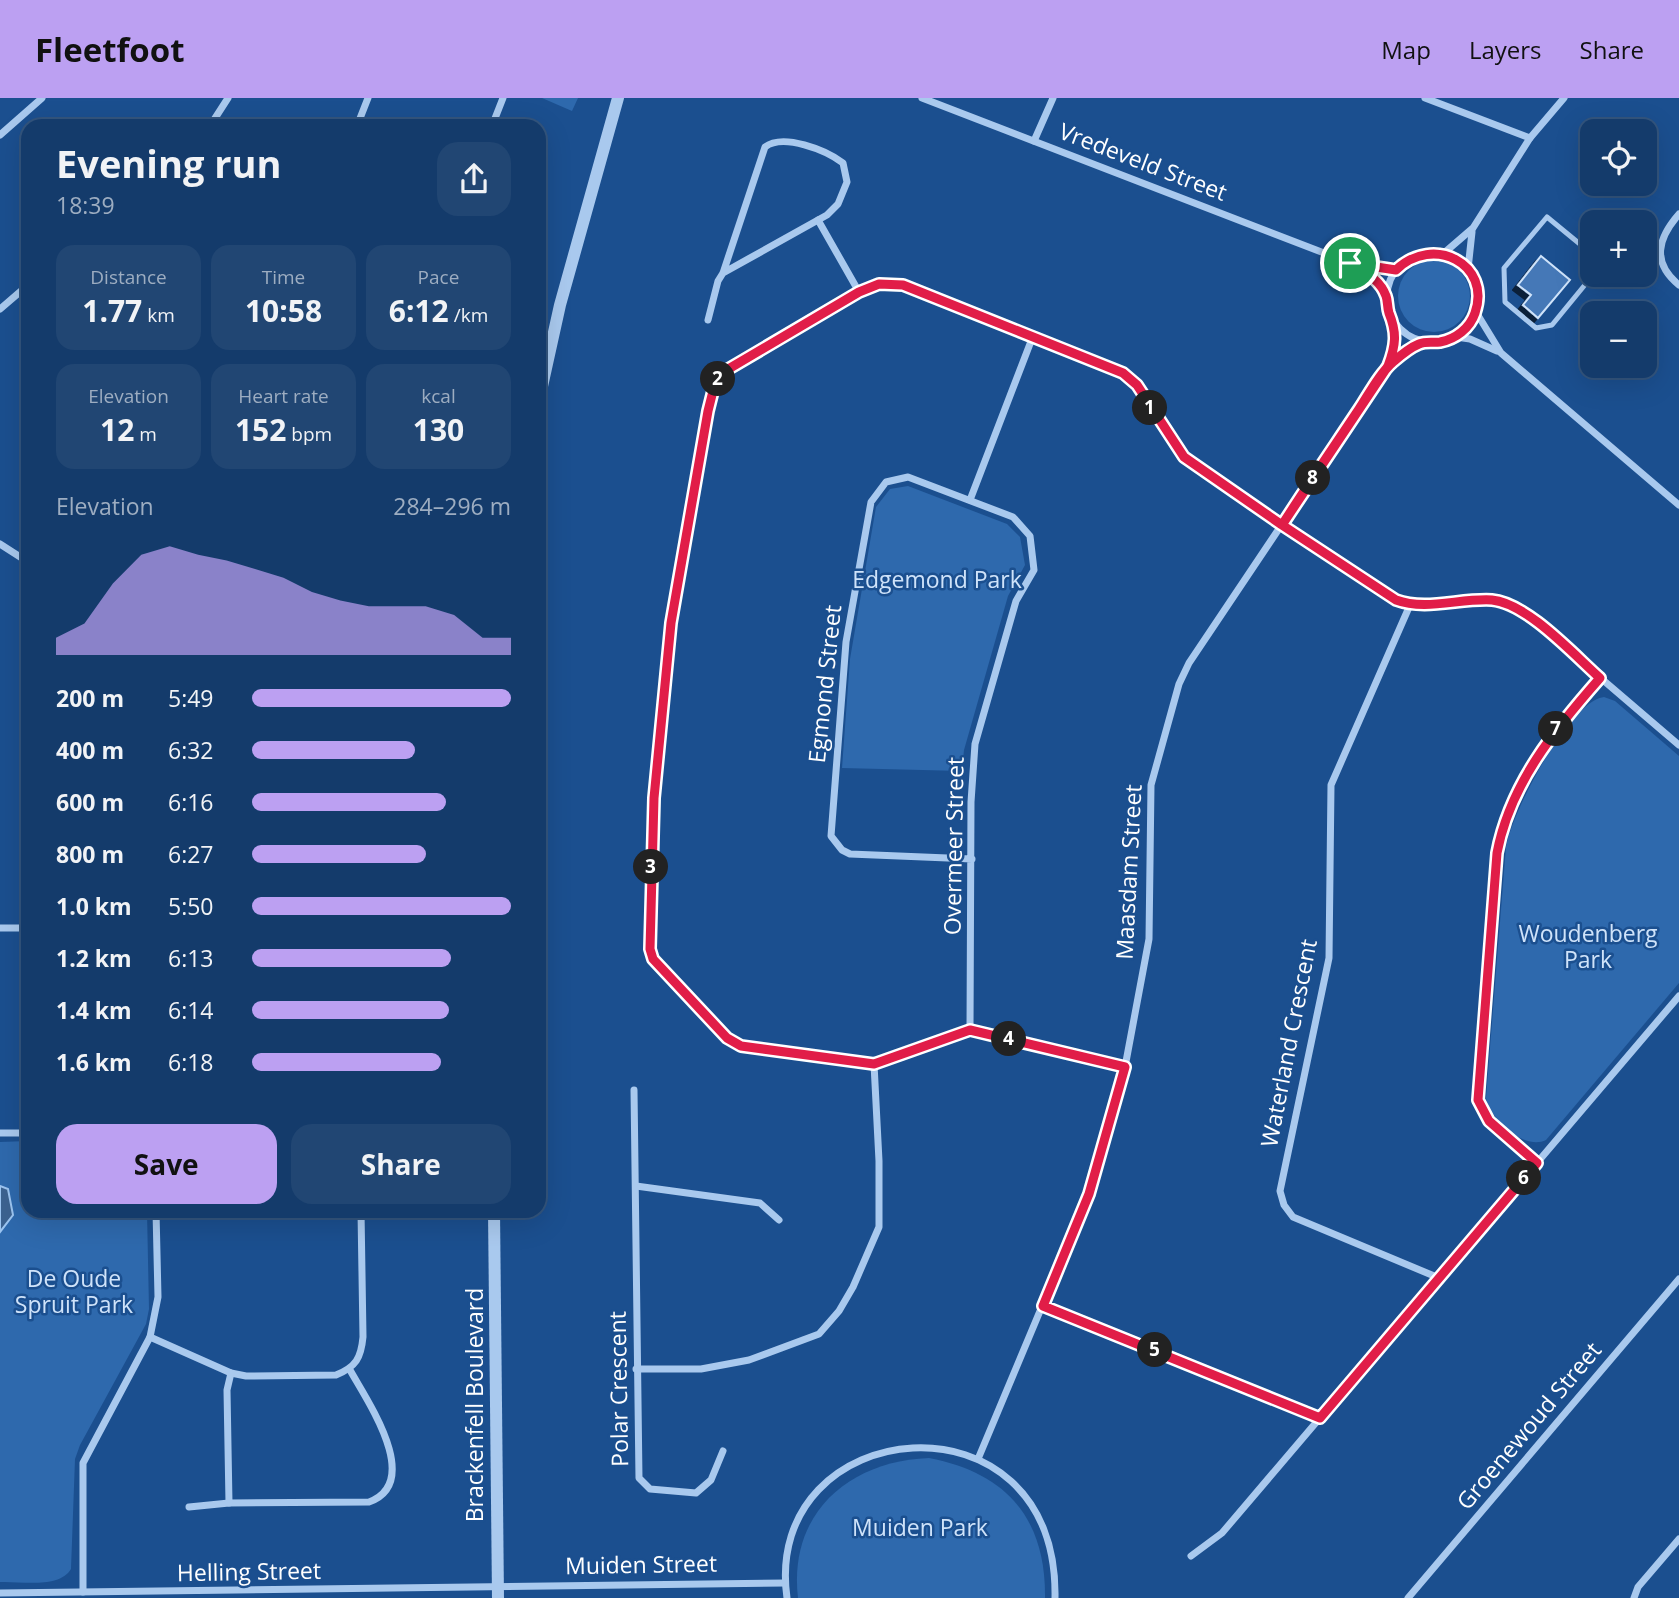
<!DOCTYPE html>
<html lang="en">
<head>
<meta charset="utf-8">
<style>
  :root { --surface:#143b6b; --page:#214673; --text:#f1f3f6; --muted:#9dadc1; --line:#33557e; --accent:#bca0f2 }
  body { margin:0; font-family:"Open Sans",sans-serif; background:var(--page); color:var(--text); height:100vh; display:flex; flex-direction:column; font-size:26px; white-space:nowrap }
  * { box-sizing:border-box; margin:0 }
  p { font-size:23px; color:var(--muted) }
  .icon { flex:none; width:38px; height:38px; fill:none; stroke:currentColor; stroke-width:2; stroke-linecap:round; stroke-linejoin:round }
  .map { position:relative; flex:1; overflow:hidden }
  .panel { position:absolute; left:21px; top:21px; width:525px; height:1099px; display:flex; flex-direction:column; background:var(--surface); border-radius:21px; box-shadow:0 7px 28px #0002,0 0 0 2px var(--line) }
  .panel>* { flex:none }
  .fabs { position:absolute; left:1580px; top:21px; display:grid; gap:14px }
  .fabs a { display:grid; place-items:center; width:77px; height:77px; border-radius:14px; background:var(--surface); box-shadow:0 7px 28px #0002,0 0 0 2px var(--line); font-size:35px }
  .pin { position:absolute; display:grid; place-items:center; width:60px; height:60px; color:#fff; margin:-30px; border:4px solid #fff; border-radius:50%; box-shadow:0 2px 7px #0007 }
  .km { position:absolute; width:35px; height:35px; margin:-18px; border-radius:50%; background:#222; color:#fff; font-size:19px; line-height:35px; text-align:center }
  .round { display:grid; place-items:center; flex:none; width:74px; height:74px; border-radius:21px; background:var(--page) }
  .summary { display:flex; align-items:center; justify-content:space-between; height:119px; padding:0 35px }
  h1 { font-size:38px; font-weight:700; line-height:52px }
  .stats { display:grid; grid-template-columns:repeat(3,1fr); gap:10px; height:119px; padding:7px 35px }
  .stats div { display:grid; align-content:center; border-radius:18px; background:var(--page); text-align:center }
  .stats b { font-size:30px; font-weight:700 }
  .stats small { font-size:19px; font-weight:400 }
  .stats p { font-size:19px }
  .chart { height:196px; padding:14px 35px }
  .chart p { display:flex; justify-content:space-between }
  .chart svg { width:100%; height:126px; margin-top:7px; fill:var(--accent); opacity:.7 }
  .action { display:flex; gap:14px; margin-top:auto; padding:14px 35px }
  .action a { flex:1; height:80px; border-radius:21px; background:var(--accent); color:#111; font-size:28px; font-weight:700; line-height:80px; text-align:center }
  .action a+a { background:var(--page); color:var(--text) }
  ul { padding:0 35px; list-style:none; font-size:23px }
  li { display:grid; grid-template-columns:112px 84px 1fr; align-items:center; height:52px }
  li i { height:18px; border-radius:9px; background:var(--accent) }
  header { display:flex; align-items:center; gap:42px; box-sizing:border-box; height:98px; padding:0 35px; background:var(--accent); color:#111 }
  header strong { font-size:33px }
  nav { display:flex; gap:38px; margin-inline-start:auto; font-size:24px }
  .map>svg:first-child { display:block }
</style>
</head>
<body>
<header>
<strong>Fleetfoot</strong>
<nav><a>Map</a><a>Layers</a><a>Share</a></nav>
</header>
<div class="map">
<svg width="1679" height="1500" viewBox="0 0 1679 1500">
  <defs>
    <filter id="shadow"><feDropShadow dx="-5" dy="5" stdDeviation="0" flood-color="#0009"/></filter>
  </defs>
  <rect width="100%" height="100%" fill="#1b4f8f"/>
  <g fill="#2e69ad">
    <polygon points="542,0 578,0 572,13"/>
    <circle cx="1434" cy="198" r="36"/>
    <polygon points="908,388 1007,426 1020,439 1025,467 1008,498 964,652 962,673 842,670 850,561 876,409 890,391"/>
    <path d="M 1604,599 L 1615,603 L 1679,658 L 1679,885 L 1546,1042 C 1524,1053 1490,1021 1486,1000 L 1506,749 C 1511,716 1569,603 1604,599 Z"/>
    <path d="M 28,1043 L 28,1113 L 147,1113 L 149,1211 L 146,1226 L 80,1347 L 75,1361 L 71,1471 C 59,1491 21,1483 0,1484 L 0,1044 Z"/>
    <path d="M 929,1360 C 1007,1375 1046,1421 1045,1500 L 798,1500 C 788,1415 849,1363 929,1360 Z"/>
  </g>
  <polygon fill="#3c6290" stroke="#9cc4f0" stroke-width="2" points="0,1088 8,1091 13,1117 0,1134"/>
  <polygon fill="#4478b7" stroke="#cfe3fa" stroke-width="2" filter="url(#shadow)" points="1541,158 1570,182 1538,220 1523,207 1531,197 1518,187"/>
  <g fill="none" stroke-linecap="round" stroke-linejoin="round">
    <g stroke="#a9c9ee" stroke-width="5">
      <polyline points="1645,155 1659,153"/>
      <polyline points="1592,156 1547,119 1504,170 1505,204 1536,230 1552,227 1593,177"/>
    </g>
    <g stroke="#a9c9ee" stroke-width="7">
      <polyline points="922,0 1350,165 1378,184 1386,198"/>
      <polyline points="1425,0 1530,40"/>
      <polyline points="210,28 228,0"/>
      <polyline points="357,28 368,0"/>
      <polyline points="492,28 503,0"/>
      <polyline points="0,37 42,0"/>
      <polyline points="1034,43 1053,0"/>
      <path d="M 1679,116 C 1658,140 1651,164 1679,187"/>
      <polyline points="818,122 859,194"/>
      <circle cx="1432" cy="199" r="45"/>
      <polyline points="1444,155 1473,130 1530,40 1564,0"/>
      <polyline points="1357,166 1396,172"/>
      <polyline points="1468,171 1472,134"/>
      <polyline points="0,211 28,187"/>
      <polyline points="1476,214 1501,255 1679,407"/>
      <path d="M 708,222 L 718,183 L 723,175 L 765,49 C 783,35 826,52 843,65 L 847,84 L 838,106 L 827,117 L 723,175"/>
      <polyline points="1456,239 1470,241 1497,253"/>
      <polyline points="1389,267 1422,244"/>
      <polyline points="970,402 1033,238"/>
      <polyline points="0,446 28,464"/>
      <polyline points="1410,507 1331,687 1329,860 1280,1093 1284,1107 1293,1119 1439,1180"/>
      <polyline points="0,830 28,830"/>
      <polyline points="970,931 971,704 975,646 1016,503 1034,472 1030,438 1013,419 908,379 886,384 871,404 846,544 831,738 842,752 850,756 972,761"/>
      <path d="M 1125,969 L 970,931 L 874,966 L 750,951 L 727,940 L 653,861 L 650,851 L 655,700 L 671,525 L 714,289 L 725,273 L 859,194 L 879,186 L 903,187 L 1115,270 C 1152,291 1162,340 1193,368 L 1396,502 L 1410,507 L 1494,502 L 1520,511 L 1679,647"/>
      <polyline points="634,992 639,1380 650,1391 696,1395 711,1382 723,1353"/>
      <polyline points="0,1035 28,1035"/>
      <path d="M 1537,1065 L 1489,1023 L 1478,1002 L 1497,756 C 1510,686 1555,631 1600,580"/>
      <polyline points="636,1088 760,1105 779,1122"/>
      <polyline points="1043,1208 1320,1320"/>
      <path d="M 150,1239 L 231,1275 L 246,1278 L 336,1277 C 356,1269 361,1260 363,1239 L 361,1113"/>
      <polyline points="636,1271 701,1271 749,1262 819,1236 839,1213 853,1189 879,1129 879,1063 874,966"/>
      <path d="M 231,1275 L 227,1292 L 229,1405 L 369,1404 C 424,1384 366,1301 350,1272"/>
      <polyline points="978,1361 1089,1096 1125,969 1149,841 1151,687 1179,586 1189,565 1388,268 1396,240 1396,227"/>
      <polyline points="189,1409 229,1405"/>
      <polyline points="1191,1458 1222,1435 1679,898"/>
      <polyline points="83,1494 83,1365 150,1239 158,1199 156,1113"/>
      <polyline points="0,1495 785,1485"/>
      <path d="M 787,1500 C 761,1315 1059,1285 1055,1500"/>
      <polyline points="1408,1500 1679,1181"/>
      <polyline points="1634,1500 1638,1489 1679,1441"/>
    </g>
    <g stroke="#a9c9ee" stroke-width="12">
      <polyline points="539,302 560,207 618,0"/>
      <polyline points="494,1113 498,1500"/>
    </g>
  </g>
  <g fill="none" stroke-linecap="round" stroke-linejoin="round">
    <g stroke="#fff" stroke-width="14">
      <path id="route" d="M 1350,165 C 1364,174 1380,181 1386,198 C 1388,203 1387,209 1389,215 C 1397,235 1396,247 1388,268 L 1282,427 L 1184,359 L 1137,287 L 1123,275 L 903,187 L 879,186 L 859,194 L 725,273 L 714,289 L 708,313 L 671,525 L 654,700 L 650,851 L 653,861 L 727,940 L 741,948 L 874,966 L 970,932 L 1125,969 L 1089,1096 L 1043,1208 L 1320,1320 L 1537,1065 L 1489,1023 L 1478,1002 L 1497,755 C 1510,686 1555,631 1600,580 C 1574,557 1527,505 1492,502 C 1460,500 1426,513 1396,502 L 1282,427 C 1307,388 1333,350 1359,311 C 1369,296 1379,276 1393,264 C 1401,257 1409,250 1419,246 C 1426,243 1433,245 1440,244 C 1456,241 1470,230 1475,215 C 1492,166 1433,136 1396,172 L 1350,165"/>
    </g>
    <use href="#route" stroke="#e11d48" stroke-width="9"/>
  </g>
  <g text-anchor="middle" stroke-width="5" stroke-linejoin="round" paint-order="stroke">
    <g font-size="23" fill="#fff" stroke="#1b4f8f">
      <text transform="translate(1143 64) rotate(21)" y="8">Vredeveld Street</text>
      <text transform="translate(825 586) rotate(-84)" y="8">Egmond Street</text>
      <text transform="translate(954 748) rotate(-89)" y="8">Overmeer Street</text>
      <text transform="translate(1129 774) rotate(-87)" y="8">Maasdam Street</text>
      <text transform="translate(1289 945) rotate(-79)" y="8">Waterland Crescent</text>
      <text transform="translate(619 1291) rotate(-91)" y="8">Polar Crescent</text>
      <text transform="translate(475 1307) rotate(-90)" y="8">Brackenfell Boulevard</text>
      <text transform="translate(1529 1328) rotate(-50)" y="8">Groenewoud Street</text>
      <text transform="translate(641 1467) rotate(-1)" y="8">Muiden Street</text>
      <text transform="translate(249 1474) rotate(-1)" y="8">Helling Street</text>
    </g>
    <g font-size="23" fill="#cfe3fa" stroke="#1b4f8f">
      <text x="937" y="490">Edgemond Park</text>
      <text x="1588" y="844">Woudenberg<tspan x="1588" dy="26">Park</tspan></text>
      <text x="74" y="1189">De Oude<tspan x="74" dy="26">Spruit Park</tspan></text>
      <text x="920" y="1438">Muiden Park</text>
    </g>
  </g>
</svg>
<div class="fabs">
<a><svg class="icon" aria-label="locate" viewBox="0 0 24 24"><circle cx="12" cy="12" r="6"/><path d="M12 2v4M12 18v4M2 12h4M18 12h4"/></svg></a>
<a>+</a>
<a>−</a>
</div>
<div class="pin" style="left:1350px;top:165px;background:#1e9e55"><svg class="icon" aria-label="arrive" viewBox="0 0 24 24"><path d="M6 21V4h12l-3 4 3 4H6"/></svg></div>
<b class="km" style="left:1150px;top:310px">1</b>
<b class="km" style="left:718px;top:281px">2</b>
<b class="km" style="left:651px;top:769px">3</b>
<b class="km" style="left:1009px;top:941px">4</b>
<b class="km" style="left:1155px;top:1252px">5</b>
<b class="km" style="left:1524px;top:1080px">6</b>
<b class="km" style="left:1556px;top:631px">7</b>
<b class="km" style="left:1313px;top:380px">8</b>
<section class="panel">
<div class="summary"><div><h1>Evening run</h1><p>18:39</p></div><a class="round"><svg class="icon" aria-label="share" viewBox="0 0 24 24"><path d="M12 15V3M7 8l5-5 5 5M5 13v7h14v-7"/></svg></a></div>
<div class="stats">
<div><p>Distance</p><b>1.77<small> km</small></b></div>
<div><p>Time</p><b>10:58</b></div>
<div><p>Pace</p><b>6:12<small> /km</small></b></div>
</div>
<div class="stats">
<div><p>Elevation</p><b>12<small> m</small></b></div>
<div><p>Heart rate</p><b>152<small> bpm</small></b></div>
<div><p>kcal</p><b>130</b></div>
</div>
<div class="chart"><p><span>Elevation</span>284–296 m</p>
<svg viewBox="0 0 160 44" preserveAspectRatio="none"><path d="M0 44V38L10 33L20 19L30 9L40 6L50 9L60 11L70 14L80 17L90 22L100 25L110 27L120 27L130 27L140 30L150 38L160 38V44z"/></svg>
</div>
<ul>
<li><b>200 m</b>5:49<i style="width:100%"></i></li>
<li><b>400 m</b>6:32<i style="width:63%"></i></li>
<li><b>600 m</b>6:16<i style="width:75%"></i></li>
<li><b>800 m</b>6:27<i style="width:67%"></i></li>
<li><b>1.0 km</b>5:50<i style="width:100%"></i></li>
<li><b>1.2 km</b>6:13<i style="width:77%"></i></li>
<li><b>1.4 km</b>6:14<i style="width:76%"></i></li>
<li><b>1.6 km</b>6:18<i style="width:73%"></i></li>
</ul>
<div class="action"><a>Save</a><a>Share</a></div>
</section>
</div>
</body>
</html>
